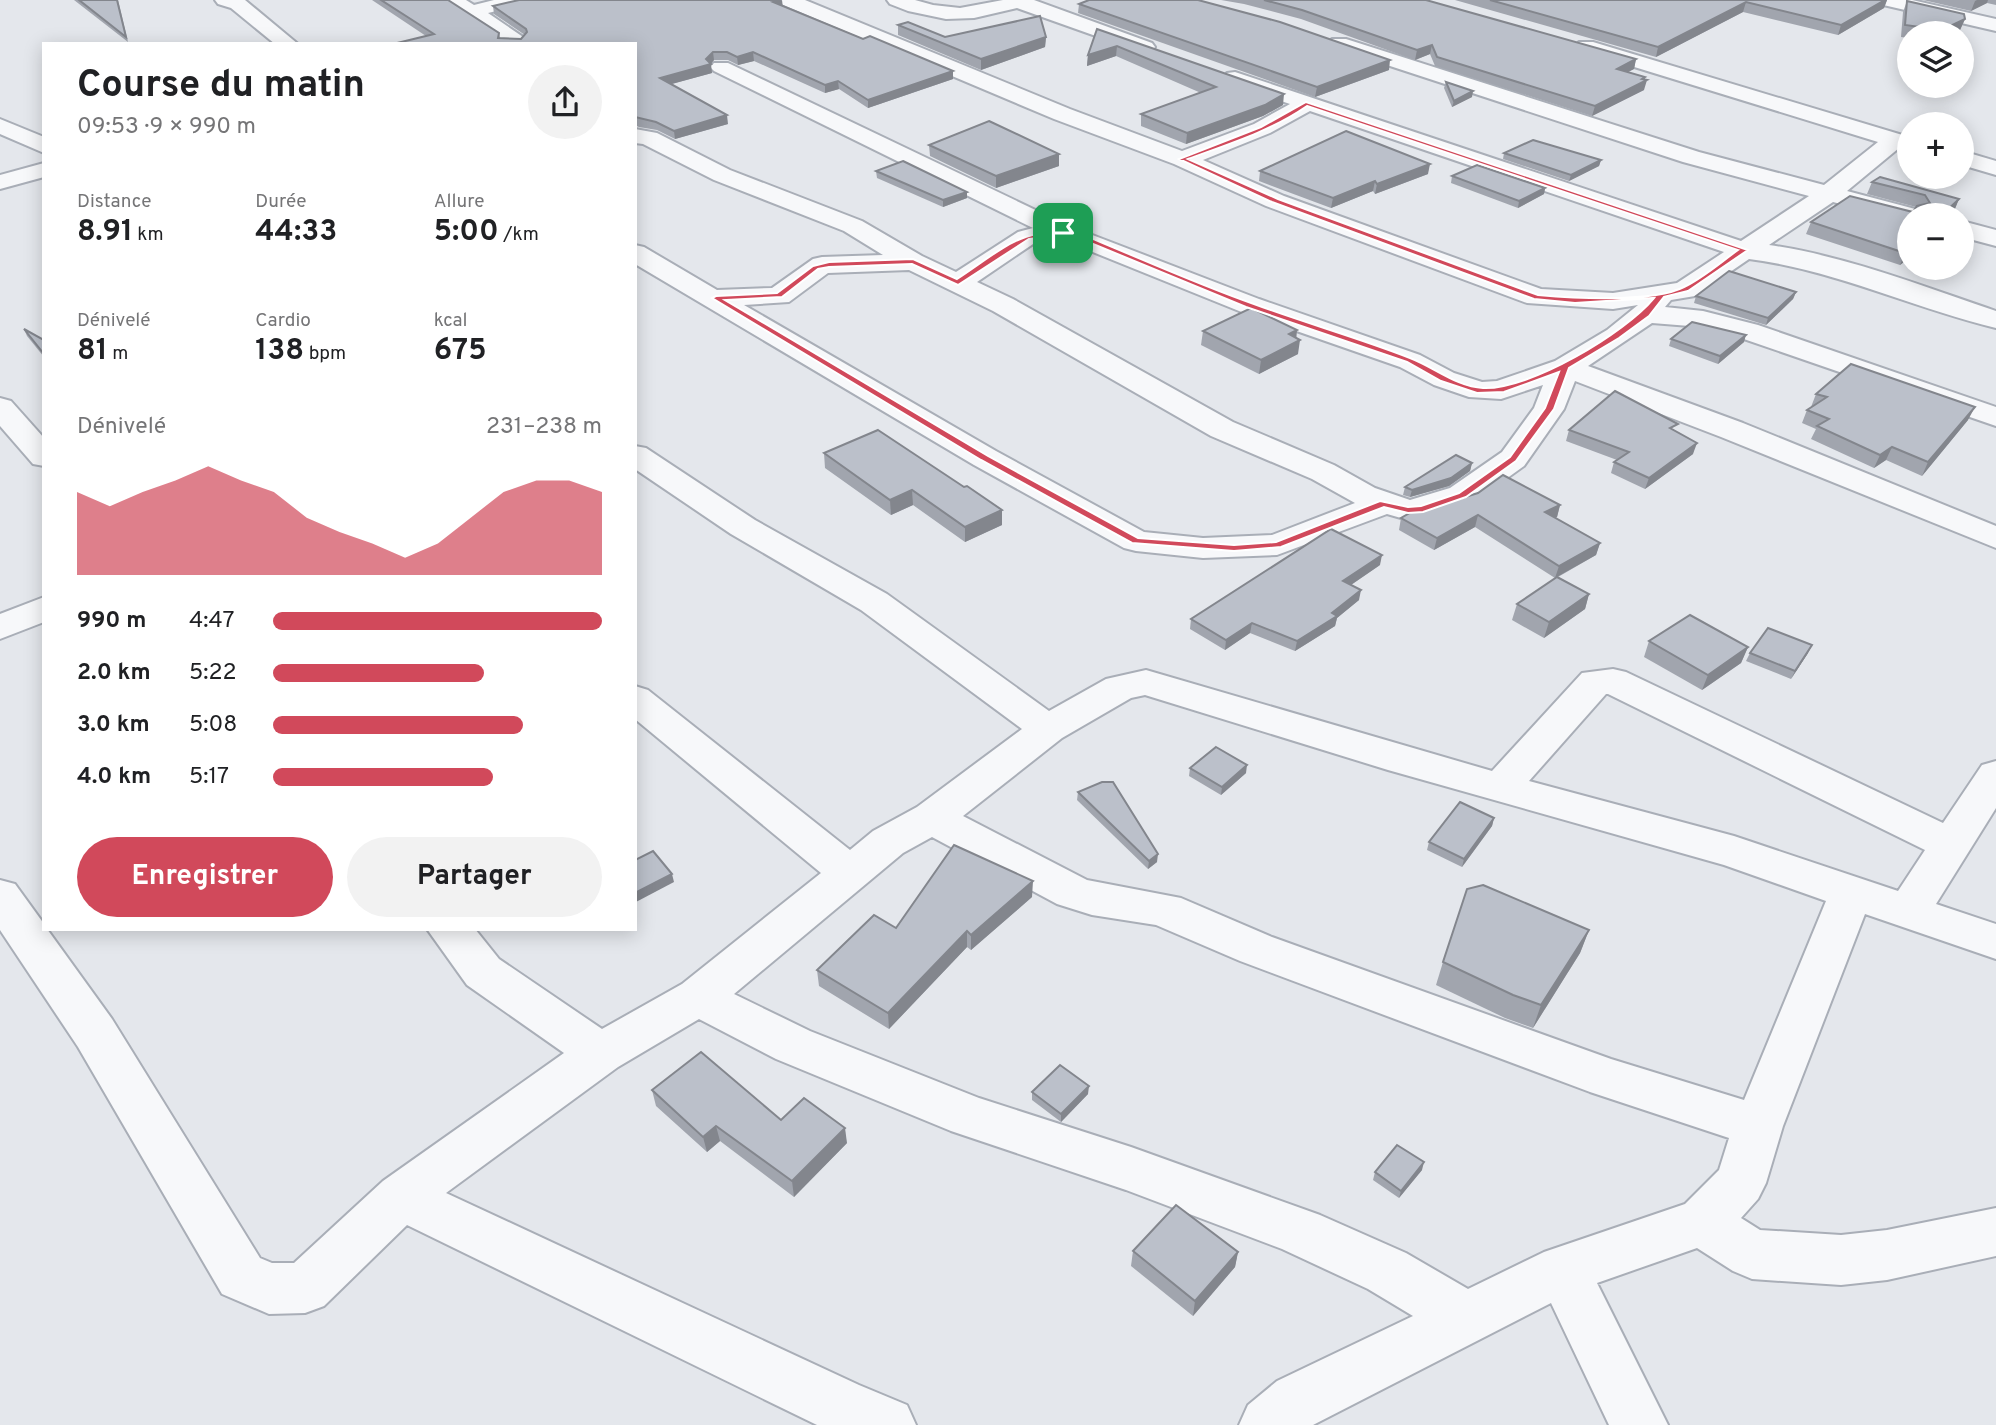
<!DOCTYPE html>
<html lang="fr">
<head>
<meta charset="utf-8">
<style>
  :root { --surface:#fff; --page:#f2f2f2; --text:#202124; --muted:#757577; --accent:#d1495b }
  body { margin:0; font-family:Overpass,sans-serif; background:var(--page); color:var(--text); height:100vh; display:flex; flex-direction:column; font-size:26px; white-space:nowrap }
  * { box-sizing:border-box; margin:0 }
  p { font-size:23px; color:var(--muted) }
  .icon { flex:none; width:38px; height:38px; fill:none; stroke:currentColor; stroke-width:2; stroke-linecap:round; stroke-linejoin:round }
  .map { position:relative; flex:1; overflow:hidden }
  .sheet { position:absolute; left:42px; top:42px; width:595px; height:889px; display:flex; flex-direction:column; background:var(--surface); border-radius:0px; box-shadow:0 4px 18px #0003 }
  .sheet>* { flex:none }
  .buttons { position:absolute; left:1897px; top:21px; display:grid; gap:14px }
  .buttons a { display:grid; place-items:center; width:77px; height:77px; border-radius:50%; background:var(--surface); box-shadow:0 4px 18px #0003; font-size:35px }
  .pin { position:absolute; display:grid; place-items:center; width:60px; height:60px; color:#fff; margin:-30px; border-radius:14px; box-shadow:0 4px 10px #0006 }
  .round { display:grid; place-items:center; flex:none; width:74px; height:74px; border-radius:37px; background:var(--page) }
  .summary { display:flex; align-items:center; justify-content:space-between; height:119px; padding:0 35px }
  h1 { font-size:38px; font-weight:700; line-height:52px }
  .stats { display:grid; grid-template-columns:repeat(3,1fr); gap:10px; height:119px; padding:7px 35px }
  .stats div { display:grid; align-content:center }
  .stats b { font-size:30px; font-weight:700 }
  .stats small { font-size:19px; font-weight:400 }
  .stats p { font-size:19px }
  .chart { height:196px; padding:14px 35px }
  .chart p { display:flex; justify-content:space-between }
  .chart svg { width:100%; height:126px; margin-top:7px; fill:var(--accent); opacity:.7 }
  .primary-button { display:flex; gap:14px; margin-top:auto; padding:14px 35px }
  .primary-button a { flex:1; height:80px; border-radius:42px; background:var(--accent); color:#fff; font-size:28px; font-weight:700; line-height:80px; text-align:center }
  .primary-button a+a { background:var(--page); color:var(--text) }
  ul { padding:0 35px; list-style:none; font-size:23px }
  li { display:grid; grid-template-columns:112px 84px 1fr; align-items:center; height:52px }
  li i { height:18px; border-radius:9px; background:var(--accent) }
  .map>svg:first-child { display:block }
</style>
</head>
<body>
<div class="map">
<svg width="1996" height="1425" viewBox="0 0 1996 1425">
  <rect width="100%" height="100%" fill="#e4e7ec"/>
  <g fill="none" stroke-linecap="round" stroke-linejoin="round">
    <g stroke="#a9aeb7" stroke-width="4">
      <g id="minor">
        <polygon points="215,0 245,0 298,44 275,44 231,8 218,4"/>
        <polygon points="443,0 466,0 474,5 494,0 528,0 525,4 488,13 526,39 523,44 501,44 504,40"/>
        <path d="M 778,0 L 805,0 L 1070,109 L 1182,151 L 1254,124 L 1290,104 L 1227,83 L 1224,78 L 1227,73 L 1235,72 L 1741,241 L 1809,196 L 1683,162 L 1332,47 L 1329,43 L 1332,39 L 1346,39 L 1699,152 L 1824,185 L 1878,142 L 1579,50 L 1576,46 L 1579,42 L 1593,42 L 1909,137 L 1909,151 L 1899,148 L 1847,191 L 1919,210 L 1922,215 L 1909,215 L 1909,222 L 1833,202 L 1769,245 C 1846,256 1922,286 1996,311 L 1996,328 C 1913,308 1835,270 1749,259 L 1695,296 L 1671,300 L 1665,307 L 1703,311 L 1758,325 L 1996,407 L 1996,426 L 1738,337 L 1702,327 L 1652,323 L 1588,366 L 1743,423 L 1996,526 L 1996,548 L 1721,437 L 1575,381 L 1564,409 L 1524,466 L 1474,502 L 1423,519 L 1408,520 L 1387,514 L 1277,555 L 1203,558 L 1136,551 L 1124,548 L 974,465 L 635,264 L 635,245 L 644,247 L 717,290 L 772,288 L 813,259 L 822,257 L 883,255 L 844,231 L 714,180 L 643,144 L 635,143 L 635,129 L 657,133 L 730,170 L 862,221 L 922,256 L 956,272 L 1018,232 L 1033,228 L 714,71 L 710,67 L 714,63 L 728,63 L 1069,226 L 1259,299 L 1420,355 L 1454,373 L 1482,382 L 1497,381 L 1555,361 L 1607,330 L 1638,305 L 1613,309 L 1527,303 L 1266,206 L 1174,164 L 1054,119 L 781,4 ZM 1310,111 L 1724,252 L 1677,283 L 1613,293 L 1541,289 L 1284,196 L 1203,160 L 1270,133 ZM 1043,241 L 1068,242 L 1239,311 L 1400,367 L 1434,385 L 1469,397 L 1501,399 L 1543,385 L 1534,408 L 1502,452 L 1450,488 L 1410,500 L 1375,488 L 1334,465 L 1233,422 L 1013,299 L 977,282 L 1036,242 ZM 909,270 L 993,311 L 1211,436 L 1312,479 L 1355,503 L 1272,535 L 1203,538 L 1144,532 L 996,451 L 744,305 L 789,302 L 828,273 Z"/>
        <polygon points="887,0 915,0 933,5 960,8 1003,0 1034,0 1152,43 1155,47 1152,51 1138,51 1017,8 974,18 946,19 908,11 890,4"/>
        <polygon points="1876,0 1912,0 1996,19 1996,31 1879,4"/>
        <polygon points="0,119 44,137 44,153 0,134"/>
        <polygon points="1962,151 1996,161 1996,175 1962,165"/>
        <polygon points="44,163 44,177 0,189 0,175"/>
        <polygon points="1962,221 1996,230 1996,246 1962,237"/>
        <polygon points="0,398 11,401 44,438 44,466 33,464 0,426"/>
        <path d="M 635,446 L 646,448 L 755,520 L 887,594 L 1049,711 L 1106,679 L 1146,670 L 1492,771 L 1582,673 L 1613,669 L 1626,672 L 1943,823 L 1982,765 L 1996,761 L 1996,808 L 1936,904 L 1996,924 L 1996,959 L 1865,914 L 1783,1126 L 1766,1183 L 1758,1199 L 1741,1218 L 1760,1230 L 1841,1235 L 1887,1230 L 1996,1208 L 1996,1256 L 1887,1280 L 1841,1285 L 1752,1279 L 1733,1271 L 1697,1248 L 1597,1283 L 1668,1425 L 1609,1425 L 1551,1303 L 1313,1425 L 1239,1425 L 1248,1405 L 1277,1381 L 1413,1316 L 1368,1289 L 1282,1249 L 1126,1190 L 951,1131 L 776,1059 L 699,1019 L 618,1067 L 446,1193 L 859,1385 L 907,1405 L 916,1425 L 817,1425 L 407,1225 L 324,1306 L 305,1313 L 269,1314 L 222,1294 L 78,1047 L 0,930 L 0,880 L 15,884 L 44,924 L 44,929 L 47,929 L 112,1019 L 260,1258 L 272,1263 L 294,1263 L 383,1181 L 564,1053 L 467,985 L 427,929 L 475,929 L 499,959 L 602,1029 L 682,984 L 821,873 L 635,719 L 635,686 L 648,690 L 850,850 L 873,831 L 917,807 L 1022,729 L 861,610 L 731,534 L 635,469 ZM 1606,694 L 1608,694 L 1925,850 L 1898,891 L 1734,836 L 1529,781 ZM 1145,695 L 1388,770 L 1724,865 L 1826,901 L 1744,1100 L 1611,1059 L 1272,937 L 1181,898 L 1087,880 L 963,816 L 1062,738 L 1131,698 ZM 932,837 L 1057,904 L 1092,915 L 1156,925 L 1240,961 L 1590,1092 L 1729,1138 L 1719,1170 L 1685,1204 L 1544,1252 L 1468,1289 L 1406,1253 L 1320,1215 L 1131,1147 L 979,1098 L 810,1031 L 734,994 L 903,853 Z"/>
        <polygon points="44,597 44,622 0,639 0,614"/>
      </g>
    </g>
    <use href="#minor" fill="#f7f8fa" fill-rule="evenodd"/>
  </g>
  <g fill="#a1a5ae">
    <polygon points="74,0 118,0 128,42"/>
    <polygon points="372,0 448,0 499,33 500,38 521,39 525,35 494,14 493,6 782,6 863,39 953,71 953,79 868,108 839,89 825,93 754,61 738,65 728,60 714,60 710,64 712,73 671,84 728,124 675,139 657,130 639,127 635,125 635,44 426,36"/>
    <polygon points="1221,0 1426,0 1636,59 1634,69 1627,72 1644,80 1644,90 1592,116 1435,66 1430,54 1415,60 1301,19 1244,4"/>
    <polygon points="1455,0 1887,0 1884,8 1838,35 1743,12 1656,57"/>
    <polygon points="1923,0 1996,0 1996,5 1987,3 1971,11"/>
    <polygon points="1907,1 1965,19 1960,30 1953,33 1909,33 1909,38 1901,37 1903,12"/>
    <polygon points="1079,4 1389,70 1315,97 1078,13"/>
    <polygon points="898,25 945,37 1046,37 1045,47 981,70 898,35"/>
    <polygon points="1097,29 1283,105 1263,116 1186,144 1141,126 1141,114 1201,93 1116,56 1087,66 1088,55"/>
    <polygon points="1446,82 1472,97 1452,107 1444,88"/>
    <polygon points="929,145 1059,154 1059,166 996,188 930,156"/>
    <polygon points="1504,153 1601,160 1599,166 1569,181 1503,159"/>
    <polygon points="876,171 967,192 967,198 943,207 877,178"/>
    <polygon points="1260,171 1428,174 1375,194 1373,191 1331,208 1259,181"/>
    <polygon points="1452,176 1545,188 1544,194 1518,208 1451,183"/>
    <polygon points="1872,182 1959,199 1954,211 1949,215 1909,215 1909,258 1900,265 1806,234 1811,222 1913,212 1916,207 1867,194"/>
    <polygon points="1796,292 1793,299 1766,325 1694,303 1696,296"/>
    <polygon points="24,329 44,340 44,357 27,336"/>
    <polygon points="1203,331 1298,354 1259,374 1201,345"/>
    <polygon points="1671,339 1744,342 1718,364 1669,346"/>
    <polygon points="1816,394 1968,420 1922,476 1886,460 1874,468 1811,439 1816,429 1802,423 1807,410 1811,407"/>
    <polygon points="1569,430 1676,431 1693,454 1645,489 1611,473 1614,462 1617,460 1566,441"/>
    <polygon points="824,453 964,487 1002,510 1002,525 965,542 913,505 891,515 825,468"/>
    <polygon points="1472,463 1470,471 1449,486 1410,497 1403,495 1405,487"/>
    <polygon points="1560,505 1557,517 1555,518 1600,543 1596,555 1558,577 1589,594 1585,609 1544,638 1512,620 1517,604 1555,578 1475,527 1434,550 1399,530 1401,518"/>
    <polygon points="1380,565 1351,585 1359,600 1337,618 1335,626 1295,651 1250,633 1225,650 1190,629 1191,619"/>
    <polygon points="1649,641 1748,647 1741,663 1702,690 1644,657"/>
    <polygon points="1750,653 1808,653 1791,679 1746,661"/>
    <polygon points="1190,768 1246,773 1221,795 1189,776"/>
    <polygon points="1078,792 1157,862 1148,869 1077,800"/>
    <polygon points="1494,818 1492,826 1462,867 1427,850 1429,842"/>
    <polygon points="1032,897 971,950 967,947 889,1029 819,986 817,970 896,928"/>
    <polygon points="1589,930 1580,953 1533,1028 1505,1018 1436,985 1443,962"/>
    <polygon points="652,1090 781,1120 847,1143 794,1197 720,1141 707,1152 656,1106"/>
    <polygon points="1032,1092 1088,1094 1061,1122 1032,1100"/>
    <polygon points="1422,1170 1399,1198 1373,1180 1375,1172"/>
    <polygon points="1133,1251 1238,1252 1235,1267 1193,1316 1131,1266"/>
  </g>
  <g fill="#83868d">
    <polygon points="782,0 783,8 773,2"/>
    <polygon points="1885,0 1887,0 1884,8 1838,35 1841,25"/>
    <polygon points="1977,0 1988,0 1987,3 1971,11 1975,1"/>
    <polygon points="1746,2 1743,12 1656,57 1658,47"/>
    <polygon points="1965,19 1960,30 1953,33 1941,33 1942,30"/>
    <polygon points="1046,37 1045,47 981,70 981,59"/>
    <polygon points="1432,45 1430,54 1415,60 1417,50"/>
    <polygon points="1117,46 1116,56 1087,66 1088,55"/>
    <polygon points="713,52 714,60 710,65 711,64 712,73 661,87 660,78 706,59"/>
    <polygon points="753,52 754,61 738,65 737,57"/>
    <polygon points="1636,59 1634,69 1615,79 1617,69"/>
    <polygon points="1390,60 1389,70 1315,97 1317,87"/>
    <polygon points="953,71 953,79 868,108 868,100"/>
    <polygon points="1645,77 1644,82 1647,80 1644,90 1592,116 1595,106"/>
    <polygon points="838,81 839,89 825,93 825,85"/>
    <polygon points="1473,91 1472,97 1452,107 1454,101"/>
    <polygon points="1284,94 1283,105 1263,116 1186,144 1187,133"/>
    <polygon points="727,115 728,124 675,139 674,131"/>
    <polygon points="1059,154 1059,166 996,188 996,176"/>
    <polygon points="1601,160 1599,166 1569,181 1571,175"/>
    <polygon points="1430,164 1428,174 1375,194 1377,184"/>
    <polygon points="1375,181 1373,191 1331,208 1333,198"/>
    <polygon points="1545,188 1544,194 1518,208 1519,201"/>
    <polygon points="967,192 967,198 943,207 943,200"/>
    <polygon points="1959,199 1954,211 1949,215 1942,215"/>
    <polygon points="1909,249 1909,258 1900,265 1905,253"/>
    <polygon points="1796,292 1793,299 1766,325 1768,318"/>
    <polygon points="1297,330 1296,342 1300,340 1298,354 1259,374 1261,360 1289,334"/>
    <polygon points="1746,335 1744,342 1718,364 1720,356"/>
    <polygon points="1975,407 1968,420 1922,476 1928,462"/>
    <polygon points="1697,443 1693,454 1645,489 1649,478"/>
    <polygon points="1892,447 1886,460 1874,468 1880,455"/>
    <polygon points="1472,463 1470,471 1449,486 1410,497 1412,490"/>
    <polygon points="912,490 913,505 891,515 890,500"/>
    <polygon points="1560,505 1557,517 1541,524 1545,512"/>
    <polygon points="1002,510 1002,525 965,542 965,527"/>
    <polygon points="1478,515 1475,527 1434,550 1437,538"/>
    <polygon points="1600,543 1596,555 1555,578 1559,566"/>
    <polygon points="1382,555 1380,565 1342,591 1343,581"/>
    <polygon points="1361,590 1359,600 1337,618 1335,626 1295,651 1297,641"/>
    <polygon points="1589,594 1585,609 1544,638 1549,622"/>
    <polygon points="1252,623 1250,633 1225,650 1226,640"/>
    <polygon points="1812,645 1808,653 1791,679 1795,671"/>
    <polygon points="1748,647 1741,663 1702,690 1708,675"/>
    <polygon points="1247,765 1246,773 1221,795 1222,787"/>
    <polygon points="1494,818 1492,826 1462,867 1464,859"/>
    <polygon points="1158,854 1157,862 1148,869 1149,861"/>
    <polygon points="672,874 674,882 636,902 635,893"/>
    <polygon points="1033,881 1032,897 971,950 971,935"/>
    <polygon points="1589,930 1580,953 1533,1028 1541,1005"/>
    <polygon points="967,931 967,947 889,1029 888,1013"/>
    <polygon points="1089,1086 1088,1094 1061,1122 1061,1114"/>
    <polygon points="716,1126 720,1141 707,1152 703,1137"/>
    <polygon points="845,1128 847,1143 794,1197 792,1181"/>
    <polygon points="1424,1162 1422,1170 1399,1198 1401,1191"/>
    <polygon points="1238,1252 1235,1267 1193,1316 1195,1301"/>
  </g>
  <g fill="#bbc0ca" stroke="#83868d" stroke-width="2">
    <polygon points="79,0 117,0 126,37"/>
    <polygon points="381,0 448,0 499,33 498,38 521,39 527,32 526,29 493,6 519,0 781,0 773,2 863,39 870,36 953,71 868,100 838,81 825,85 753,52 737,57 727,52 713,52 706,59 711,64 660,78 727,115 674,131 656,122 635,117 635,44 393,44 434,34"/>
    <polygon points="1089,0 1198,0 1280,22 1390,60 1317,87 1079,4"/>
    <polygon points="1264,0 1426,0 1636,59 1617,69 1645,77 1642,79 1647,80 1595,106 1437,57 1432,45 1417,50 1302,10"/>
    <polygon points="1490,0 1885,0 1841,25 1746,2 1658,47"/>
    <polygon points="1907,1 1964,14 1965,19 1942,30 1905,25"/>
    <polygon points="1040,16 1046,37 981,59 898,25 908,22 945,37"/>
    <polygon points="1097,29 1284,94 1265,105 1187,133 1141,114 1216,87 1117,46 1088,55"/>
    <polygon points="1446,82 1473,91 1454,101"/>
    <polygon points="989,121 1059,154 996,176 929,145"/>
    <polygon points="1346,131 1430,164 1377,184 1375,181 1333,198 1260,171"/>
    <polygon points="1533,140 1601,160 1571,175 1504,153"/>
    <polygon points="903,161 967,192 943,200 876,171"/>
    <polygon points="1477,165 1545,188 1519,201 1452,176"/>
    <polygon points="1880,177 1959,199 1942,215 1909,215 1909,249 1905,253 1811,222 1850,196 1913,212 1917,206 1930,203 1925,195 1872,182"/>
    <polygon points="1729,271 1796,292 1768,318 1696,296"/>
    <polygon points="1251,308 1297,330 1289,334 1300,340 1261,360 1203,331"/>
    <polygon points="1692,322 1746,335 1720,356 1671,339"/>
    <polygon points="24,329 44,340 44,354"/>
    <polygon points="1851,364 1975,407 1928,462 1892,447 1880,455 1817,426 1829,419 1807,410 1827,397 1816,394"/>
    <polygon points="1615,391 1678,424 1670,428 1697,443 1649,478 1614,462 1629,452 1569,430"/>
    <polygon points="878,430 964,487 967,486 1002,510 965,527 912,490 890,500 824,453"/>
    <polygon points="1456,455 1472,463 1451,478 1412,490 1405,487"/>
    <polygon points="1503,475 1560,505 1545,512 1600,543 1559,566 1478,515 1437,538 1401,518 1415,510 1426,509 1478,493"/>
    <polygon points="1331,529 1382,555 1343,581 1361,590 1332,613 1337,616 1297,641 1252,623 1226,640 1191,619"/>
    <polygon points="1557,577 1589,594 1549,622 1517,604"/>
    <polygon points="1690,615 1748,647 1708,675 1649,641"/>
    <polygon points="1768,628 1812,645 1795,671 1750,653"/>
    <polygon points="1216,747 1247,765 1222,787 1190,768"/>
    <polygon points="1102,782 1113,782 1158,854 1149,861 1078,792"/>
    <polygon points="1460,802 1494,818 1464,859 1429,842"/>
    <polygon points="954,845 1033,881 971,935 967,931 888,1013 817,970 874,915 896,928"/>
    <polygon points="653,851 672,874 635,893 635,860"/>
    <polygon points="1483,885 1589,930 1541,1005 1513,995 1443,962 1467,889"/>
    <polygon points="701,1052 781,1120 804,1098 845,1128 792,1181 716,1126 703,1137 652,1090"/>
    <polygon points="1060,1065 1089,1086 1061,1114 1032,1092"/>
    <polygon points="1397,1145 1424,1162 1401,1191 1375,1172"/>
    <polygon points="1176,1205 1238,1252 1195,1301 1133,1251"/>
  </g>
  <path fill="#d1495b" stroke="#fff" stroke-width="2" fill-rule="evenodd" d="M 1306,102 L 1748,250 L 1688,291 L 1664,297 L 1649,316 L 1619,338 L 1569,368 L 1554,409 L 1516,461 L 1466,497 L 1423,512 L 1408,513 L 1384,507 L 1281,547 L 1234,551 L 1132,543 L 981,460 L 712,298 L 716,296 L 777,293 L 813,266 L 829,262 L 913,259 L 957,279 C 1003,249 1027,221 1086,236 C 1142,259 1197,284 1254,304 C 1305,323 1359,338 1410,358 C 1434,367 1457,387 1483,388 C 1530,390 1625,333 1654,298 L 1575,303 L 1534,299 L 1272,202 L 1179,159 L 1261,127 ZM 1307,106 L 1738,250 C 1721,262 1703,278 1684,287 C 1653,303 1573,298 1538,295 L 1278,199 L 1188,159 C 1229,144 1271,131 1307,106 ZM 1063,235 L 1081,239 L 1246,307 L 1407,362 L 1441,381 L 1477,393 L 1504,392 L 1559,372 L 1545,408 L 1510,457 L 1459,493 L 1421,506 L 1408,507 L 1380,501 L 1276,542 L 1234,545 L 1138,538 L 988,456 L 725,300 L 782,297 L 818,269 L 829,267 L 912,264 L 958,285 L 1029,239 Z"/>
</svg>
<div class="buttons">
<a><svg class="icon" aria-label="layers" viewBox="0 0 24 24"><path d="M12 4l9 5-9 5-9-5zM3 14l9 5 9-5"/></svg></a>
<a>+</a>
<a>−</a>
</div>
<div class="pin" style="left:1063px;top:233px;background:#1e9e55"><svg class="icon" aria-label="arrive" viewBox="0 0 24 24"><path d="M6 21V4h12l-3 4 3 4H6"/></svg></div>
<section class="sheet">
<div class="summary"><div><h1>Course du matin</h1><p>09:53 · 9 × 990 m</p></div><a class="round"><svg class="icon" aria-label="share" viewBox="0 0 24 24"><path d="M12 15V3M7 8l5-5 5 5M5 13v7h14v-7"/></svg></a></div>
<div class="stats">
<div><p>Distance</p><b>8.91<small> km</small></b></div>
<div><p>Durée</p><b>44:33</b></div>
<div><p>Allure</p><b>5:00<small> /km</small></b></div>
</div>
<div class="stats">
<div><p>Dénivelé</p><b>81<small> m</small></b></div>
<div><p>Cardio</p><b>138<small> bpm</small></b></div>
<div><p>kcal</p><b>675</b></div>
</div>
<div class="chart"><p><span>Dénivelé</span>231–238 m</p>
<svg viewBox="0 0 160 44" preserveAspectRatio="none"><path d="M0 44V15L10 20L20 15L30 11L40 6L50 11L60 15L70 24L80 29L90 33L100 38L110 33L120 24L130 15L140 11L150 11L160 15V44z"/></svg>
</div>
<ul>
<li><b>990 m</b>4:47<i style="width:100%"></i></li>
<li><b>2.0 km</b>5:22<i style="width:64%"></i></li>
<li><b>3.0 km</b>5:08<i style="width:76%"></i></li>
<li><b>4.0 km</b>5:17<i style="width:67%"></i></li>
</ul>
<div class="primary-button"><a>Enregistrer</a><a>Partager</a></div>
</section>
</div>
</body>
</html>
